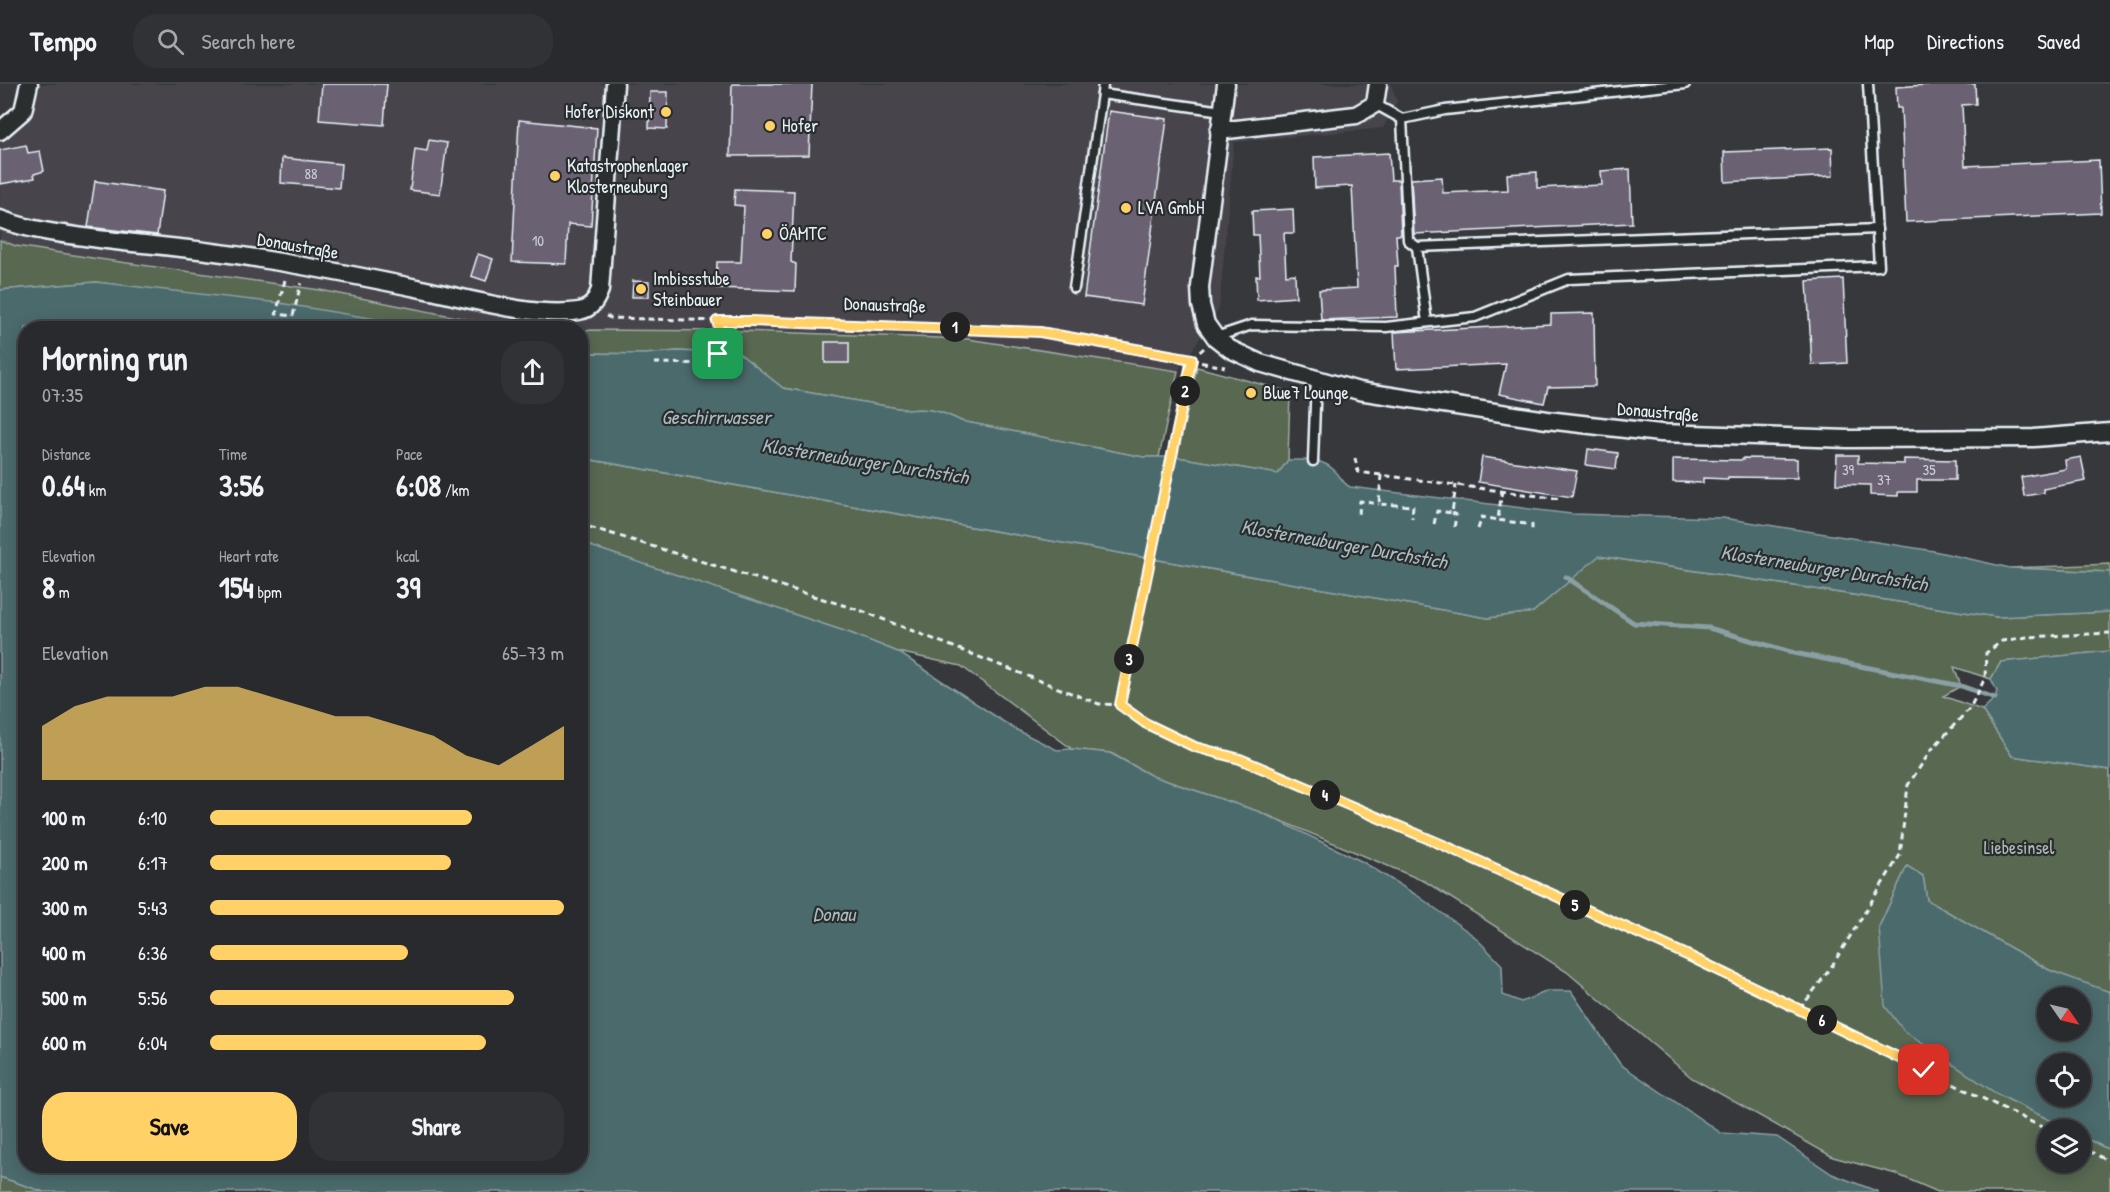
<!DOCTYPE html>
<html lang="en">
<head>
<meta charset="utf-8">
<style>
  :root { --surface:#292a2d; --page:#313235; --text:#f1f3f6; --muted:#a5a7aa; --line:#454649; --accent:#ffd166 }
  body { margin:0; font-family:"Patrick Hand",sans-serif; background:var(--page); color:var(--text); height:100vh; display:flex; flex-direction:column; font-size:22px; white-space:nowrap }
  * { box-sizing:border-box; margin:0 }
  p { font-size:20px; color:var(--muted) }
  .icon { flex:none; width:33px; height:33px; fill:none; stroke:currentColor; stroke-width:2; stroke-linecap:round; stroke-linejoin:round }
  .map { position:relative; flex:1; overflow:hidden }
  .details { position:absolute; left:18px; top:237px; width:570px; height:852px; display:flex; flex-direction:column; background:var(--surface); border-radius:24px; box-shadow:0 3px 15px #0003,0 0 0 2px var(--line) }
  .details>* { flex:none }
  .needle { width:39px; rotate:124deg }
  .fabs { position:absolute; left:2037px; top:903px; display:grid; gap:12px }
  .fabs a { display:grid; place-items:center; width:54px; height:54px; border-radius:50%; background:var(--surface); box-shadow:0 3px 15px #0003,0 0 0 2px var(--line); font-size:30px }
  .pin { position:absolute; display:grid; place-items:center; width:51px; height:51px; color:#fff; margin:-26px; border-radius:12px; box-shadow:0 3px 9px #0006 }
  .km { position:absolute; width:30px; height:30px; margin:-15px; border-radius:50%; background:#222; color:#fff; font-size:16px; line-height:30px; text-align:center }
  .round { display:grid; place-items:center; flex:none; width:63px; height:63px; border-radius:24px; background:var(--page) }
  .summary { display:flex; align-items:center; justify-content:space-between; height:102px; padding:0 24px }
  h1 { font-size:33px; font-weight:700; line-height:45px }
  .figures { display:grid; grid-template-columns:repeat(3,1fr); gap:9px; height:102px; padding:6px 24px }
  .figures div { display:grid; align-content:center }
  .figures b { font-size:30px; font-weight:700 }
  .figures small { font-size:16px; font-weight:400 }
  .figures p { font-size:16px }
  .chart { height:168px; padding:12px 24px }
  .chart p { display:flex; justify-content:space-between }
  .chart svg { width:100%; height:108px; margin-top:6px; fill:var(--accent); opacity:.7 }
  .cta { display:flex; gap:12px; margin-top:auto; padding:12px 24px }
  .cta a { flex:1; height:69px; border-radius:24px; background:var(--accent); color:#111; font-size:24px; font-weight:700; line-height:69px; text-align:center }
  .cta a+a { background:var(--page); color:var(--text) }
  ul { padding:0 24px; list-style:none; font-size:20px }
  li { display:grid; grid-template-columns:96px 72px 1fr; align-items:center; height:45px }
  li i { height:15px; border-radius:8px; background:var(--accent) }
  header { display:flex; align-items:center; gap:36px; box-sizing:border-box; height:84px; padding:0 30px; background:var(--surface); border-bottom:2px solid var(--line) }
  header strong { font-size:28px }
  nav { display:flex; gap:33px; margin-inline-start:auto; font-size:21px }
  .search { width:420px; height:54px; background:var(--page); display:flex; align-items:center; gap:15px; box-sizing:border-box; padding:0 21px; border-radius:24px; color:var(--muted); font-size:22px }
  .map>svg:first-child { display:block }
</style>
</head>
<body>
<header>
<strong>Tempo</strong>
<div class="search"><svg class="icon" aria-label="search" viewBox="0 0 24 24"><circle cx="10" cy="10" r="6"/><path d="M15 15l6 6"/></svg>Search here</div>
<nav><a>Map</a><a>Directions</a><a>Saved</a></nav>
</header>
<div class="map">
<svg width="2110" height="1108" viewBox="0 0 2110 1108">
  <rect width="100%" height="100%" fill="#37383c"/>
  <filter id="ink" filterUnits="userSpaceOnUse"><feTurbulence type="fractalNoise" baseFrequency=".0167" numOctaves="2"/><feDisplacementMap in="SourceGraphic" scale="12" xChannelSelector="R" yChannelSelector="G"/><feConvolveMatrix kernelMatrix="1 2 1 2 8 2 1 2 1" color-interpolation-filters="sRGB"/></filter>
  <g filter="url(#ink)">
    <polygon fill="#47454c" points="20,0 1391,0 1397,17 1383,44 1234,58 1219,225 1178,287 967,255 739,247 616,247 507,243 320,206 16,162 0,156 0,36 7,32 18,13"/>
    <g fill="#596851" stroke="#a0aca4" stroke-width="1.5">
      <polygon points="0,156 16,162 99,175 320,206 507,243 546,244 410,244 96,198 0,206"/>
      <path d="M 581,246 L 739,247 L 967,255 L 1178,287 L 1159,373 L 1143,373 L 961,337 C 943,328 929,323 909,326 L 783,304 L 740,270 L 677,267 L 645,270 L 581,269 Z"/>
      <polygon points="1197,283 1290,308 1288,376 1278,390 1177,373"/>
      <polygon points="580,374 1488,534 1533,528 1598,472 1997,533 2110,528 2110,567 2001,578 1991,595 1954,583 1961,602 1943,612 1982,626 2012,672 2110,686 2110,910 2049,886 1927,816 1923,792 1907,782 1879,843 1997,1010 2068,1045 2048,1046 2048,1078 2080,1078 2081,1052 2110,1066 2110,1108 1938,1108 1896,1090 1833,1073 1692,994 1567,888 1426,798 1260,728 1152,692 1111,669 1072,665 961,582 898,568 850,549 581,459"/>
      <polygon points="2110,480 2110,488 2010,484"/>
      <polygon points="0,1093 44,1108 0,1108"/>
    </g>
    <g fill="#4b6a6c" stroke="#8aa0a4" stroke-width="1.5" fill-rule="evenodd">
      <polygon points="96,198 279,219 430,244 26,244 26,1082 580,1082 581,459 850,549 898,568 1013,644 1057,666 1072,665 1110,669 1152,692 1260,728 1363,778 1418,812 1474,852 1502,881 1503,911 1521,918 1548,907 1571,907 1620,980 1721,1049 1777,1053 1832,1090 1879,1108 44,1108 0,1093 0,206"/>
      <path d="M 677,267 L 740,270 L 783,304 L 909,326 C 929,323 943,328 961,337 L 1143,373 L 1177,373 L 1278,390 L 1288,376 C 1304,376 1322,374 1334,386 C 1341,392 1341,398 1350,403 L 1571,430 L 1723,434 L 1934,467 L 2010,484 L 2110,488 L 2110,528 L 1997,533 L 1599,472 L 1533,528 L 1488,534 L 581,374 L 580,269 L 645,270 Z"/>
      <polygon points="2110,567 2110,686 2012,672 1982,626 1995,614 1997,607 1991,595 2001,578"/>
      <path d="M 1907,782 L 1923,792 L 1927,816 L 2049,886 L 2110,908 L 2110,1066 L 2081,1052 L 2080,1046 L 2068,1045 L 1997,1010 L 1904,947 L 1885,922 L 1879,843 ZM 2048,914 L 2080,914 L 2080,946 L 2048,946 ZM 2048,980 L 2080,980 L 2080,1012 L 2048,1012 Z"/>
    </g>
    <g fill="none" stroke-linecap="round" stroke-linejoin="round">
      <polyline stroke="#8aa0a4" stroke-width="5" points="1566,493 1634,539 1709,544 1794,569 1961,602 1995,614"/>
    </g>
    <g fill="#6b6272" stroke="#e8f1f8" stroke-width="1.5">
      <polygon points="322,0 387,0 384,41 319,36"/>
      <polygon points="732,0 812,0 809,71 730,72"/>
      <polygon points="1941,0 1975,0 1976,20 1962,21 1965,82 2099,76 2101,129 1906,138 1901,24 1897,24 1896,3"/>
      <polygon points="650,8 668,8 667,45 649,44"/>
      <polygon points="1109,27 1167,35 1142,221 1084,213"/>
      <polygon points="519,36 597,44 591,142 568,140 566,180 512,178"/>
      <polygon points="429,56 447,59 440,110 410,106 415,65 427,67"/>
      <polygon points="26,61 28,69 40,67 44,87 34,90 35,94 0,100 0,66"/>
      <polygon points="1832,64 1833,92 1725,98 1724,68"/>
      <polygon points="1389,69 1391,96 1399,96 1401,151 1396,151 1398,182 1395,182 1397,233 1321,236 1319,206 1357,204 1352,102 1315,104 1314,73"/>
      <polygon points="282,74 341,80 339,104 281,99"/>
      <polygon points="1630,85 1632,139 1414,150 1411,95 1442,93 1443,109 1508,106 1507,90 1537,88 1537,104 1602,101 1601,87"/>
      <polygon points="95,97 163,107 157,151 88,143"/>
      <polygon points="735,105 794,107 791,178 796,180 795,207 716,204 717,178 741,178 744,122 734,121"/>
      <polygon points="1293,125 1294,149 1284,149 1286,191 1295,190 1296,213 1257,216 1256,192 1260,192 1258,151 1253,151 1252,127"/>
      <polygon points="478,170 493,175 486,197 471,192"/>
      <polygon points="1843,195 1847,279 1812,281 1807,197"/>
      <polygon points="633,197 649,198 649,213 632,213"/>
      <polygon points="1594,229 1595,302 1548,303 1544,319 1499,310 1506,280 1396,285 1394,248 1551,240 1551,230"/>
      <rect x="825" y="258" width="24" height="21"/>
      <polygon points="1588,365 1618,369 1616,385 1586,381"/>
      <polygon points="1837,371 1858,371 1858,379 1904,380 1904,375 1955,376 1955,396 1917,396 1917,408 1898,408 1898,412 1870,411 1870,401 1836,400"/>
      <polygon points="1482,373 1577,387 1572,413 1478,398"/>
      <polygon points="2081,373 2086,397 2043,405 2044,409 2024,412 2021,393 2066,385 2065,376"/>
      <polygon points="1743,374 1797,375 1797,394 1728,393 1728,395 1703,394 1703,399 1673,398 1673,375 1743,376"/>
    </g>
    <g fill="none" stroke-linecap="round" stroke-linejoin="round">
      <g stroke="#e8f1f8" stroke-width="13">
        <g id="lane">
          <polyline points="1103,0 1102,10 1222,27"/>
          <polyline points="1375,20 1402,35 1445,26 1685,0"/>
          <polyline points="1402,35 1408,156 1417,163"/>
          <polyline points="1074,204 1102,10"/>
          <polyline points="1427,238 1417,163 1877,145"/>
          <polyline points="1216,253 1252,241 1386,243 1475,233 1569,195 1879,182 1868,0"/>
          <polyline points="1313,377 1316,294"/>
        </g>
      </g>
      <g stroke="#e8f1f8" stroke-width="21">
        <g id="street">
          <polyline points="1226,0 1200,203 1201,221 1206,240 1216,254 1230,265 1260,279 1359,307 1547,336 1660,349 1848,355 2034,354 2110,348"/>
          <polyline points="0,47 23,27 29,0"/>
          <polyline points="1219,47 1356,31 1375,20 1378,0"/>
          <path d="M 0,135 C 34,148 71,151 107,156 C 158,162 210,166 261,175 C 318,184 374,195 431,207 C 473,216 537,234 579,227 C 592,225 596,216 600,206 L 615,0"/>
        </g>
      </g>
      <g stroke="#e8f1f8" stroke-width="3" stroke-dasharray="6 4.5" stroke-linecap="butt">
        <polyline points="285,196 276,230 293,232 301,199"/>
        <polyline points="606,232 611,234 945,243 1040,248 1225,283"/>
        <polyline points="1192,275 1120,621 1145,639 1195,663 1240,675 1443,761 1689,872 2048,1046"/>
        <polyline points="1192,275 1204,264"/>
        <polyline points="654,279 718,280 716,251 720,247 717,237"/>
        <polyline points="1355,374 1358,388 1561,415"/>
        <polyline points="1381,391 1379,420 1413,422 1412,434"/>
        <polyline points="1502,406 1498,436 1532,441 1532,446"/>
        <polyline points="1452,429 1456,431 1454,445"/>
        <polyline points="1359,430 1360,417 1379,420"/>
        <polyline points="580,440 862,527 1099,620 1120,621"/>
        <polyline points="1434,440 1437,427 1452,429 1456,401"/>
        <polyline points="1478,445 1482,433 1498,436"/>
        <polyline points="1800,925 1830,885 1900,771 1908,701 1932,665 1970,624 1985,594 1986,569 2002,557 2027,553 2110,549"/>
        <polyline points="2080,1062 2110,1078"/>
      </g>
      <use href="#lane" stroke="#2a2d2e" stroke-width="8"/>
      <use href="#street" stroke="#2a2d2e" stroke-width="16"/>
    </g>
  </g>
  <g fill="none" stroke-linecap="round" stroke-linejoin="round" filter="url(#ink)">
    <g stroke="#fff" stroke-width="12">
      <polyline id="route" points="718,270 716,251 720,248 717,237 750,237 1040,248 1192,275 1120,621 1145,639 1195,663 1240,675 1443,761 1689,872 1924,986"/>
    </g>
    <use href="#route" stroke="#ffd166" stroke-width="8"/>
  </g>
  <g fill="#ffd166" stroke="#2a2d2e" stroke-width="2">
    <circle cx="666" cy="28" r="6"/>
    <circle cx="770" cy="42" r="6"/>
    <circle cx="555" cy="92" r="6"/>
    <circle cx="1126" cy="124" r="6"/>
    <circle cx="767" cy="150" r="6"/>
    <circle cx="641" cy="205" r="6"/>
    <circle cx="1251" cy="309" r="6"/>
  </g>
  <g text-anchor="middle" stroke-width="4.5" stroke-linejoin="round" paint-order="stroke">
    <g font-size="15" fill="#c9cdd6">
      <text x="311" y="95">88</text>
      <text x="538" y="162">10</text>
      <text x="1848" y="391">39</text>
      <text x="1929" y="391">35</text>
      <text x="1884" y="401">37</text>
    </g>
    <g font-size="18" fill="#e8f1f8" stroke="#2a2d2e" text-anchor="start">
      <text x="654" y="34" text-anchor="end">Hofer Diskont</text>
      <text x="782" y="48">Hofer</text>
      <text x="567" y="88">Katastrophenlager<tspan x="567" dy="21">Klosterneuburg</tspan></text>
      <text x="1138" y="130">LVA GmbH</text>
      <text x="779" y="156">ÖAMTC</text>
      <text x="653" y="201">Imbissstube<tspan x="653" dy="21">Steinbauer</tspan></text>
      <text x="1263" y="315">Blue7 Lounge</text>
    </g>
    <g font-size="18" fill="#e8f1f8" stroke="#2a2d2e">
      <text transform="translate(298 162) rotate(10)" y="6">Donaustraße</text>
      <text transform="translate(885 221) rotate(2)" y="6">Donaustraße</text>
      <text transform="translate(1658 328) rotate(5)" y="6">Donaustraße</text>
    </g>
    <g font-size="18" fill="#afbab5" stroke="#2a2d2e">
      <text x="2019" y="770">Liebesinsel</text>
    </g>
    <g font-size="20" font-style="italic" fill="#a9bbc0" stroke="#2a2d2e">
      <text x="716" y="340">Geschirrwasser</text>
      <text transform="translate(865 377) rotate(9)" y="7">Klosterneuburger Durchstich</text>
      <text transform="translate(1344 460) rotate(10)" y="7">Klosterneuburger Durchstich</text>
      <text transform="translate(1824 484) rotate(9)" y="7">Klosterneuburger Durchstich</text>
      <text x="834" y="837">Donau</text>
    </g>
  </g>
</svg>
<div class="fabs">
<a><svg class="needle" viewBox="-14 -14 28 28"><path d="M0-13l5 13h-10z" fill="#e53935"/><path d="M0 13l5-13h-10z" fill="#a5a7aa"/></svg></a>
<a><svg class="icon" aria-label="locate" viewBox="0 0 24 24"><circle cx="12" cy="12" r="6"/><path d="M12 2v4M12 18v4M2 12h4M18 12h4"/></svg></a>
<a><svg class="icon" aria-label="layers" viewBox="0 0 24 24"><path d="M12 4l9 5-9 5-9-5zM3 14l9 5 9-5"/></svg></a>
</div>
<div class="pin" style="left:718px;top:270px;background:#1e9e55"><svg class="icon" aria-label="arrive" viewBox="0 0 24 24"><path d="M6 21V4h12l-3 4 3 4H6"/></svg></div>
<div class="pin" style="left:1924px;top:986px;background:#d93025"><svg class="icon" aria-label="check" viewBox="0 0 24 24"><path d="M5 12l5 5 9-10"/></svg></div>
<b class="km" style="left:955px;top:243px">1</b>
<b class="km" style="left:1185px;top:307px">2</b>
<b class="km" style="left:1129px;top:575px">3</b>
<b class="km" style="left:1325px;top:711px">4</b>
<b class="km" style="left:1575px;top:821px">5</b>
<b class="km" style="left:1822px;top:936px">6</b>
<section class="details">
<div class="summary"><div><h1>Morning run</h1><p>07:35</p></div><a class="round"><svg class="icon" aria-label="share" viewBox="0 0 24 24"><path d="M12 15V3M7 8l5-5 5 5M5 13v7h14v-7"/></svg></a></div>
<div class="figures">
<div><p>Distance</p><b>0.64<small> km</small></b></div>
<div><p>Time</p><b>3:56</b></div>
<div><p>Pace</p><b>6:08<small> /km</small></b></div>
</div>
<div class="figures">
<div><p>Elevation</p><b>8<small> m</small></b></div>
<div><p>Heart rate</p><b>154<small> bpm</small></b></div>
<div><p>kcal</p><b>39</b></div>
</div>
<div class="chart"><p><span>Elevation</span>65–73 m</p>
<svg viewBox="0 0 160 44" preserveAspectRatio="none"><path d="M0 44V22L10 14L20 10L30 10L40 10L50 6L60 6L70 10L80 14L90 18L100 18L110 22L120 26L130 34L140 38L150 30L160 22V44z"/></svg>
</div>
<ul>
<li><b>100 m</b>6:10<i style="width:74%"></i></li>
<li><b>200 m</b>6:17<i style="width:68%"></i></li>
<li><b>300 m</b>5:43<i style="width:100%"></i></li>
<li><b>400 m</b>6:36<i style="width:56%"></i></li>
<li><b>500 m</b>5:56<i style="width:86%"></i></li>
<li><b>600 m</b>6:04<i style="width:78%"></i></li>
</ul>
<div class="cta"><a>Save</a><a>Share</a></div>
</section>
</div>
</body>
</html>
